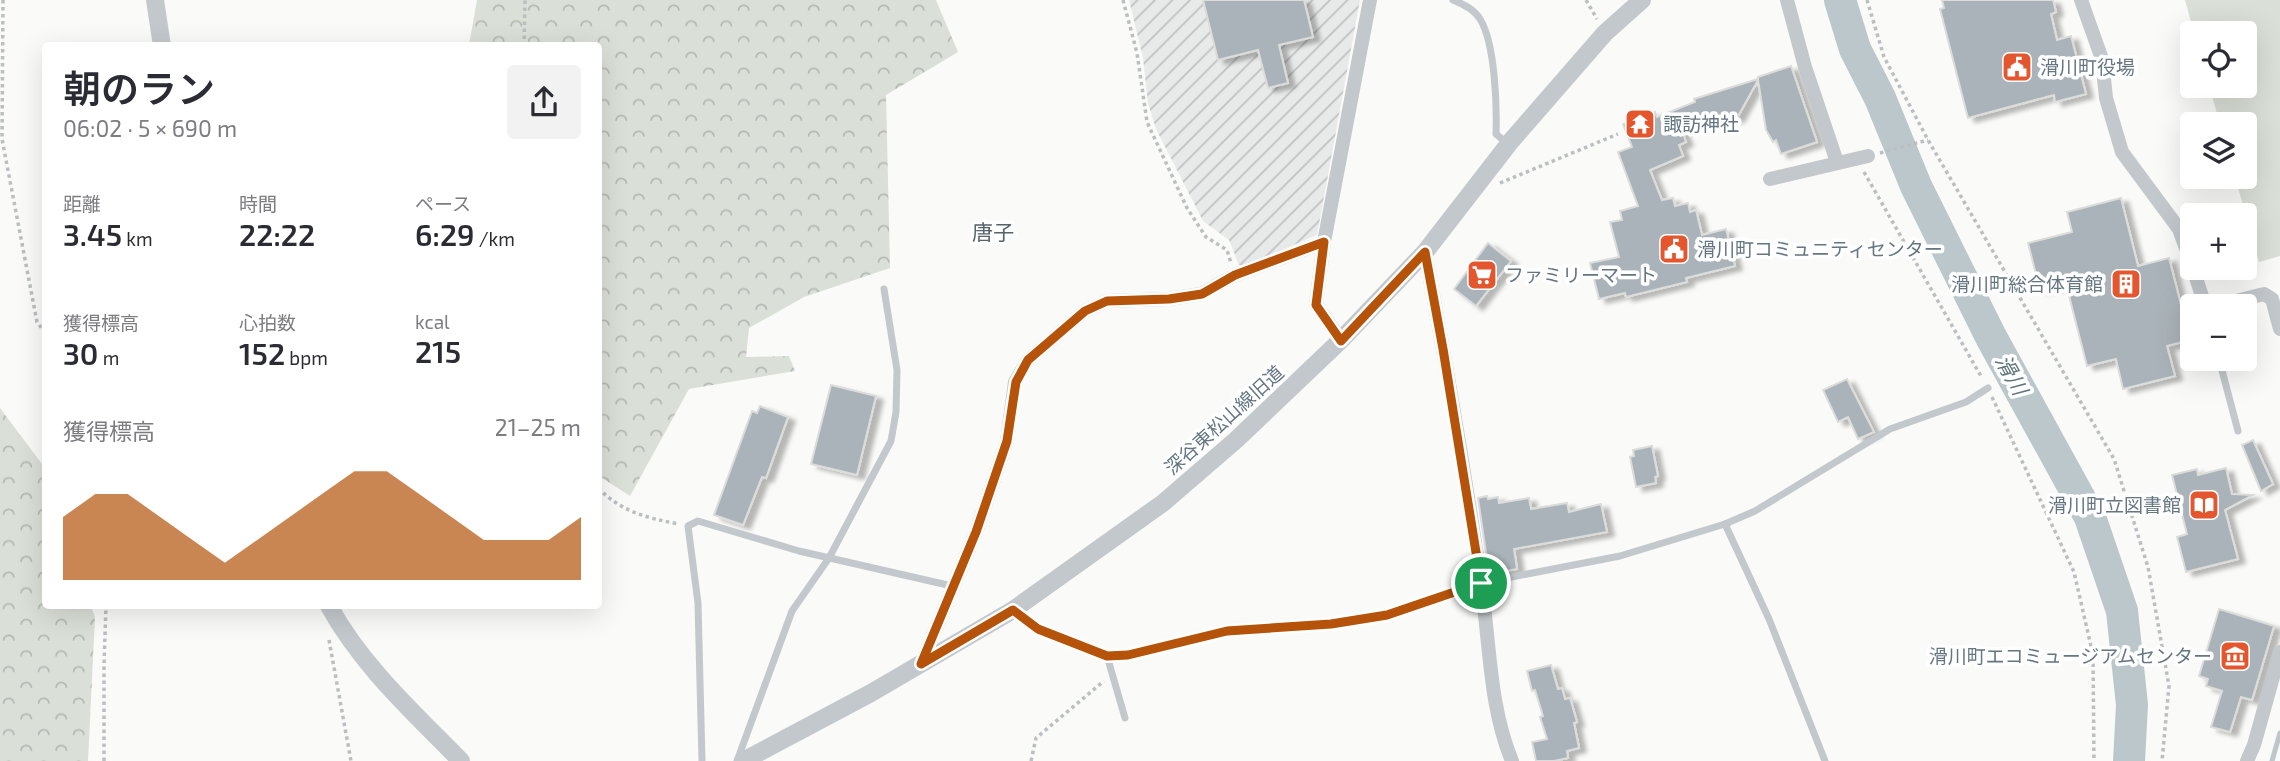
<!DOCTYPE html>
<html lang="ja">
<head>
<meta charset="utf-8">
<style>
  :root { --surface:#fff; --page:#f2f2f3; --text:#2b2b33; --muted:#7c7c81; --accent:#b45309 }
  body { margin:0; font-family:"Exo 2","Noto Sans JP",sans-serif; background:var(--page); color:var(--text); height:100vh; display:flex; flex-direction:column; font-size:26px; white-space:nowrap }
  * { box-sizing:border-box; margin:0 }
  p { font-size:23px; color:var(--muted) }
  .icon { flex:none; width:38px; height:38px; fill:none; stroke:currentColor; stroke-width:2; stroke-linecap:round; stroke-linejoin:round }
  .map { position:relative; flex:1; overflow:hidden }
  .drawer { position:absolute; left:42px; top:42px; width:560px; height:567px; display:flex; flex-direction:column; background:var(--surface); border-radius:7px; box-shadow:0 7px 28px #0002 }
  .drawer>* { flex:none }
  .controls { position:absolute; left:2180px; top:21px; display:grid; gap:14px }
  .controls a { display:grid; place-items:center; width:77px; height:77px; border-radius:7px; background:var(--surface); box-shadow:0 7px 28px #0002; font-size:35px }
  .pin { position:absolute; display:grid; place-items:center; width:60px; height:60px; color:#fff; margin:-30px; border:4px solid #fff; border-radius:50%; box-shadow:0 2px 7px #0007 }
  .round { display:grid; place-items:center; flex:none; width:74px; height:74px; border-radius:7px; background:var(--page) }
  .head { display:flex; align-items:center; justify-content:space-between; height:119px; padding:0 21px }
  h1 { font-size:38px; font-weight:600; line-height:52px }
  .figures { display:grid; grid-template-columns:repeat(3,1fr); gap:10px; height:119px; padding:7px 21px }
  .figures div { display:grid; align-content:center }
  .figures b { font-size:30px; font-weight:600 }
  .figures small { font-size:19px; font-weight:400 }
  .figures p { font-size:19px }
  .chart { height:196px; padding:14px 21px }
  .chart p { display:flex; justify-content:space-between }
  .chart svg { width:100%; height:126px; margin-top:7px; fill:var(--accent); opacity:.7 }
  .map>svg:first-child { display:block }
</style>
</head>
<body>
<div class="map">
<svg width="2280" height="761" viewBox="0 0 2280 761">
  <defs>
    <pattern id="industrial-furrows" width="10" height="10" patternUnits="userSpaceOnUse" patternTransform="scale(1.75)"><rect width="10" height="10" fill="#e8e9e9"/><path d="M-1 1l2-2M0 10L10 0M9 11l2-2" fill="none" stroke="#c0c1c2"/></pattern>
    <pattern id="forest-crowns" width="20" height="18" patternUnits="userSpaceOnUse" patternTransform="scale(1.75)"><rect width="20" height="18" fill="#dadfd7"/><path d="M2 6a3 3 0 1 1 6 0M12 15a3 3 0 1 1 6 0" fill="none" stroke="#b4b9b4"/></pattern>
    <filter id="shadow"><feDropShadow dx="7" dy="4" stdDeviation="2" flood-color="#0004"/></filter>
  </defs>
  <rect width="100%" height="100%" fill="#fafaf8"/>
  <polygon fill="url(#industrial-furrows)" points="1129,0 1360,0 1317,235 1243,266 1239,265 1229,240 1203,221 1156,129 1148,103 1143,58"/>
  <g fill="url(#forest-crowns)">
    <polygon points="477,0 936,0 958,52 886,95 890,268 804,297 749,328 746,357 789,356 795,371 689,389 630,496 599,476 598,46 469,45"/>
    <polygon points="0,408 45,468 46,606 91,606 95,617 88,761 0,761"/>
  </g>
  <polygon fill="#dadfd7" points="2185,0 2280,0 2280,256 2259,262 2235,177 2245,177 2245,124 2220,124 2209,86 2245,86 2245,33 2194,33"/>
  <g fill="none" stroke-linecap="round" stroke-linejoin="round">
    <polyline stroke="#bbc7cb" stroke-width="5" points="2272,761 2280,733"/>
    <polyline stroke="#bbc7cb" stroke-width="32" points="1840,0 1855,49 1880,98 1916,186 1991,337 2090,517 2122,611 2132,705 2129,761"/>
  </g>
  <g fill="#aab3b9" stroke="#dcdcda" stroke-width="2" filter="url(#shadow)">
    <polygon points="1203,0 1304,0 1313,37 1279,45 1288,83 1268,88 1258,50 1218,60"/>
    <polygon points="1942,0 2053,0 2056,12 2051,14 2057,40 2071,36 2086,94 2055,102 2054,95 1968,118 1940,9 1944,8"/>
    <polygon points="1791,66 1817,142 1781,154 1776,140 1773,142 1766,130 1758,80 1737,118 1729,119 1723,116 1681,129 1686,142 1679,145 1683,156 1650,170 1662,200 1673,198 1675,206 1688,203 1690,212 1696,210 1702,235 1726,229 1735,266 1686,278 1687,282 1626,297 1625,293 1599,299 1590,263 1619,257 1610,222 1622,220 1620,211 1638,206 1618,152 1632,147 1623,124 1628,123 1627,120 1655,112 1657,117 1695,102 1694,99 1758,79 1758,77"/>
    <polygon points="2121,198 2138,266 2169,258 2190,340 2167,346 2175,376 2123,389 2116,359 2087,366 2066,284 2040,290 2028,243 2072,232 2067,212"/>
    <polygon points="1488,243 1511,261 1476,306 1454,289"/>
    <polygon points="1847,379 1874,432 1858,439 1848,417 1838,422 1823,390"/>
    <polygon points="831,385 876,396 857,475 811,464"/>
    <polygon points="760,406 788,417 766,478 762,477 743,525 714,515 752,411 757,413"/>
    <polygon points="2253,440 2273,484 2261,491 2242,445"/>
    <polygon points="1652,446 1658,476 1655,477 1656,483 1636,487 1630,457 1634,456 1633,450"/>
    <polygon points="2226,468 2232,494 2253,495 2225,510 2238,559 2186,572 2177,537 2187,534 2172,475 2197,469 2198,475"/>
    <polygon points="1487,496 1488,499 1498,497 1499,503 1529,498 1531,509 1567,503 1569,512 1601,504 1607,532 1514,549 1517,569 1489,574 1478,498"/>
    <polygon points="2219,609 2274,626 2252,700 2241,697 2230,732 2211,727 2222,691 2206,686 2208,679 2199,676"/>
    <polygon points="1551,665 1558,689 1562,688 1565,699 1570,698 1577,722 1574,723 1579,748 1567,751 1568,758 1554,761 1536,761 1532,742 1547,739 1540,717 1543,716 1535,690 1532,691 1527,671"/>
  </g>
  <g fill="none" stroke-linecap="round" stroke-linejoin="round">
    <g stroke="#bbbfc2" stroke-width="3.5" stroke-dasharray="3.5 3.5" stroke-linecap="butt">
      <polyline points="3,0 2,139 37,322 46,334"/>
      <polyline points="1123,0 1137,53 1147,122 1187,208 1206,237 1227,250 1231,263"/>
      <polyline points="1586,0 1597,19"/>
      <polyline points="1867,0 1884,57 1928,140 2114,459 2148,567 2169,686 2162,761"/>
      <polyline points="524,46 525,0"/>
      <polyline points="1880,153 1928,140"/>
      <polyline points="1864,172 1982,378"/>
      <polyline points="1500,183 1618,134"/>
      <polyline points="1992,397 2074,572 2093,655 2094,761"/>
      <path d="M 598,488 C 622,512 647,518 679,524"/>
      <polyline points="329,640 351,761"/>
      <polyline points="1119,655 1227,631 1330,624 1387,615 1467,587"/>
      <polyline points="104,761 104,665 106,606"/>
      <polyline points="1031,761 1036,738 1104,681"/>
    </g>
    <g stroke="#c3c8cc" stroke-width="7">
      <path d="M 1453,0 C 1463,4 1474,9 1480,19 C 1495,43 1497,105 1496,134 L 1508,144"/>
      <polyline points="2219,359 2238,431"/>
      <polyline points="1725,524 1769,619 1825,761"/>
      <polyline points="1481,583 1620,556 1725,524 1755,511 1890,429 1966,402 1988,388"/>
      <polyline points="1013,610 1038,630 1107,656 1125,718"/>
      <polyline points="702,761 698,603 688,526 698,521 799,551 952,586"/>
      <polyline points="737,761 792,611 829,558 891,441 896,412 897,370 884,289"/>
    </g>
    <g stroke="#c3c8cc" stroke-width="14">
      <polyline points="1787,0 1805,67 1837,162"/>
      <polyline points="2081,0 2102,59 2106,98 2122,152 2179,229 2193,267"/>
      <polyline points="1770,179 1868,156"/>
      <path d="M 1425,252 C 1446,362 1465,473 1481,583 C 1490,642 1489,706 1512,761"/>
      <polyline points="2193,268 2205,306"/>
      <polyline points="2216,306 2264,294 2272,299 2280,329"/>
      <polyline points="1341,340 1316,305 1324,242 1370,0"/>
      <polyline points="921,664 976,532 1007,441 1015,382 1028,360 1085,311 1107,301 1169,299 1201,294 1235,275 1324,242"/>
      <polyline points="2247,761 2254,745 2280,652"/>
    </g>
    <g stroke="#c3c8cc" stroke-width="18">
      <polyline points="155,0 162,46"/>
      <path d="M 329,606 C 362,666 413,712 461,761"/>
      <polyline points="743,761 871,693 1013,610 1163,503 1236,440 1341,340 1425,252 1511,141 1605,33 1642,0"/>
    </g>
  </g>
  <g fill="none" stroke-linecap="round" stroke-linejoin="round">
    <g stroke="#fff" stroke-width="14">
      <polygon id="route" points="1324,242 1316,305 1341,341 1425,252 1443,349 1481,583 1387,615 1331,624 1227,631 1128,655 1107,656 1038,629 1013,610 921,664 976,532 1007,441 1016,382 1028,360 1085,311 1107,301 1169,299 1202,294 1235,275"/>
    </g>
    <use href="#route" stroke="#b45309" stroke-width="9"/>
  </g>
  <defs>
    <g id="civic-square" transform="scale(1.575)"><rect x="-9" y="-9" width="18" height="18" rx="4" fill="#e4572e" stroke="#fff"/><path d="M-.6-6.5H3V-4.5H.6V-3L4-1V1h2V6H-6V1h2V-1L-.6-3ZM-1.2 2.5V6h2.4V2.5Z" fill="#fff"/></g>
    <g id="temple-square" transform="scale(1.575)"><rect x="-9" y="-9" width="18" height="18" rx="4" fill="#e4572e" stroke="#fff"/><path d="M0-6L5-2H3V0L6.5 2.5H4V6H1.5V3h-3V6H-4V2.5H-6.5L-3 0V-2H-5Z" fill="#fff"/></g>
    <g id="supermarket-square" transform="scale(1.575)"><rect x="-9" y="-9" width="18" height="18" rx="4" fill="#e4572e" stroke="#fff"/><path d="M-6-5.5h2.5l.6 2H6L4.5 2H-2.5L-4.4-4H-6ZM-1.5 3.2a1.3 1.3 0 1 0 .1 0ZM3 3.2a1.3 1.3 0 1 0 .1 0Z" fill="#fff"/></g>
    <g id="building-square" transform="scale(1.575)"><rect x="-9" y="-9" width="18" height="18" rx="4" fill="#e4572e" stroke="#fff"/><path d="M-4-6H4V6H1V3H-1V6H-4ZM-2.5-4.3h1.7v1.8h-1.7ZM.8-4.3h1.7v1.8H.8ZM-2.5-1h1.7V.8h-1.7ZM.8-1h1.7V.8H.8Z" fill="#fff"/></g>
    <g id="library-square" transform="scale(1.575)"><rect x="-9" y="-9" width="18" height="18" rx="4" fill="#e4572e" stroke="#fff"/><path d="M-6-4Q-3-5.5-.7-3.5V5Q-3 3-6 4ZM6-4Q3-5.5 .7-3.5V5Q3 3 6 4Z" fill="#fff"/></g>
    <g id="museum-square" transform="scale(1.575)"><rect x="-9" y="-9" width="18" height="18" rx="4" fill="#e4572e" stroke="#fff"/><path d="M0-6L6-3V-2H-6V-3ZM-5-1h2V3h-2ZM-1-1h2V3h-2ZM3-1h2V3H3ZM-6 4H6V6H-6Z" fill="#fff"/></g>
  </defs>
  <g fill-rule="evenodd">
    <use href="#civic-square" x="2017" y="67"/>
    <use href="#temple-square" x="1640" y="124"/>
    <use href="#civic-square" x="1674" y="249"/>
    <use href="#supermarket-square" x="1482" y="275"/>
    <use href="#building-square" x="2126" y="284"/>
    <use href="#library-square" x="2204" y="505"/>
    <use href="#museum-square" x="2235" y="656"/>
  </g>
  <g text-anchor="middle" stroke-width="7" stroke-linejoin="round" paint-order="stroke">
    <g font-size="19" fill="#657683" stroke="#fff" text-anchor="start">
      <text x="2040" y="74">滑川町役場</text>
      <text x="1663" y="131">諏訪神社</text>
      <text x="1697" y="256">滑川町コミュニティセンター</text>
      <text x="1505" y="282">ファミリーマート</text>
      <text x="2103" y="291" text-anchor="end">滑川町総合体育館</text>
      <text x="2181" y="512" text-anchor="end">滑川町立図書館</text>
      <text x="2212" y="663" text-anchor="end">滑川町エコミュージアムセンター</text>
    </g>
    <g font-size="19" fill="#657683" stroke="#fff">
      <text transform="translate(1224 420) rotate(-42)" y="7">深谷東松山線旧道</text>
    </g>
    <g font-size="21" fill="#57646e" stroke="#fff">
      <text x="993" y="240">唐子</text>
    </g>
    <g font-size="21" font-style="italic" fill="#60757c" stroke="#fff">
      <text transform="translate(2011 375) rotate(61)" y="7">滑川</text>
    </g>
  </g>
</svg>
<div class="controls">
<a><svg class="icon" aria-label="locate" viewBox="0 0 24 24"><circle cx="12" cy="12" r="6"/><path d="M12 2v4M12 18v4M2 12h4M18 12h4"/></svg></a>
<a><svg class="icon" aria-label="layers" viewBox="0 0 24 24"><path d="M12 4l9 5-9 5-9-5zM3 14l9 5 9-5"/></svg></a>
<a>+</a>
<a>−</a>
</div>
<div class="pin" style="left:1481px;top:583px;background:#1e9e55"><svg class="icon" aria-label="arrive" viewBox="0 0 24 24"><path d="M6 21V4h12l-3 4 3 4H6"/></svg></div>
<section class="drawer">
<div class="head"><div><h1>朝のラン</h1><p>06:02 · 5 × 690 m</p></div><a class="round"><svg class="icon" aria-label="share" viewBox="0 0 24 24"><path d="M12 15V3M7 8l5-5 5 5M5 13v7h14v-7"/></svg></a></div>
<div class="figures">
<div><p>距離</p><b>3.45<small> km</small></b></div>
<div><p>時間</p><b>22:22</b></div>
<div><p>ペース</p><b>6:29<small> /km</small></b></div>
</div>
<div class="figures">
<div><p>獲得標高</p><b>30<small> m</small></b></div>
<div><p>心拍数</p><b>152<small> bpm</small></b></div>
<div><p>kcal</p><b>215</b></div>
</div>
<div class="chart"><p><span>獲得標高</span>21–25 m</p>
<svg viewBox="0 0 160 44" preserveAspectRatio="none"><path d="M0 44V22L10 14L20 14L30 22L40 30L50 38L60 30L70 22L80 14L90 6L100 6L110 14L120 22L130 30L140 30L150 30L160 22V44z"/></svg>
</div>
</section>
</div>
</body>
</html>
